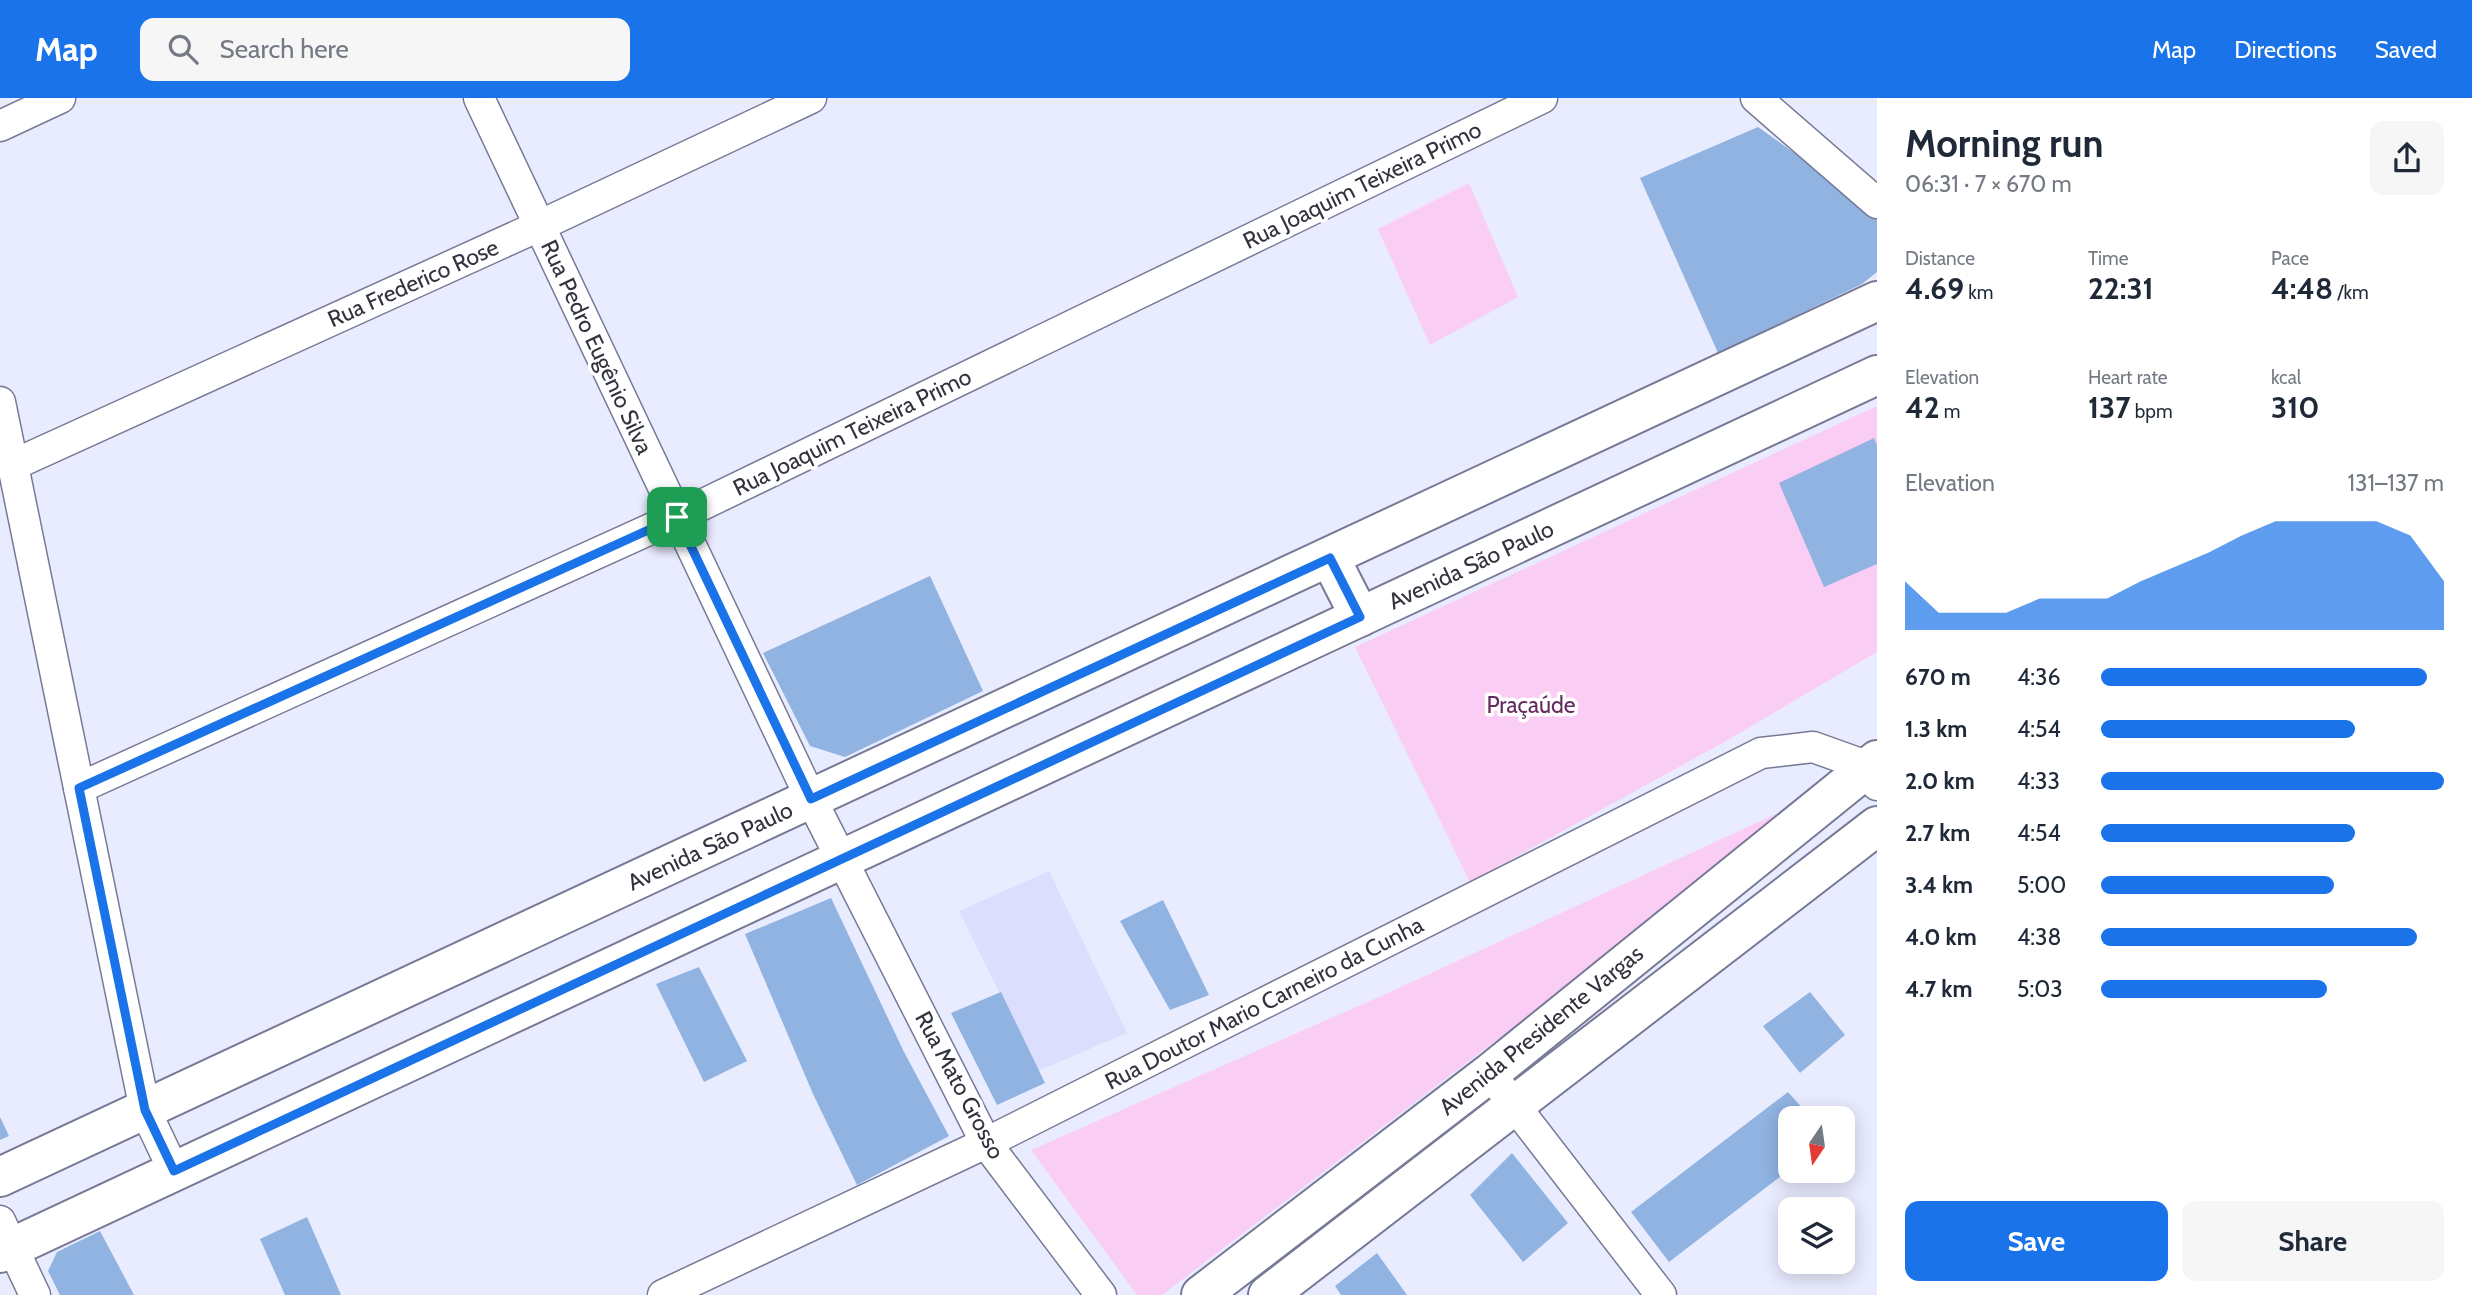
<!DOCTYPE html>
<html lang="en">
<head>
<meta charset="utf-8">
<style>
  :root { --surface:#fff; --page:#f6f6f7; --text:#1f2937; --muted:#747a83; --accent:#1a73e8 }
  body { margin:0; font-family:Cabin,sans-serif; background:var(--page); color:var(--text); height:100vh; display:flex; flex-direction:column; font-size:26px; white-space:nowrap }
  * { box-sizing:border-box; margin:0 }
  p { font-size:23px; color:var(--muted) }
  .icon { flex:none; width:38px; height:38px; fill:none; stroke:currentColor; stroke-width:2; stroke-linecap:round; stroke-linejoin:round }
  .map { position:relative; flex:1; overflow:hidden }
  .drawer { display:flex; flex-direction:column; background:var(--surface); width:595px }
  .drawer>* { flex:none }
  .needle { width:46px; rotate:193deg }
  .fabs { position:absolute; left:1778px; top:1008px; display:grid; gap:14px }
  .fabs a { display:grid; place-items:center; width:77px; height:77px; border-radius:14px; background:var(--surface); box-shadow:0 4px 18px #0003; font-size:35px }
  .pin { position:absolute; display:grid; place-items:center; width:60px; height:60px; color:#fff; margin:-30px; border-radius:14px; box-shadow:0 4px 10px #0006 }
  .round { display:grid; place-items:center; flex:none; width:74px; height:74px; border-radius:14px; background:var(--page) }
  .overview { display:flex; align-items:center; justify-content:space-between; height:119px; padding:0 28px }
  h1 { font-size:38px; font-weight:800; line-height:52px }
  .stats { display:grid; grid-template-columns:repeat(3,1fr); gap:10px; height:119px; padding:7px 28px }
  .stats div { display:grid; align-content:center }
  .stats b { font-size:30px; font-weight:800 }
  .stats small { font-size:19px; font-weight:400 }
  .stats p { font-size:19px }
  .chart { height:196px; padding:14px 28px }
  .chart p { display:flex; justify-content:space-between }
  .chart svg { width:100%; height:126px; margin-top:7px; fill:var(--accent); opacity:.7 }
  .primary-button { display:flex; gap:14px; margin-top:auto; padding:14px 28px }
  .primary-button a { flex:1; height:80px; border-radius:14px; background:var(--accent); color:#fff; font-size:28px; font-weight:800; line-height:80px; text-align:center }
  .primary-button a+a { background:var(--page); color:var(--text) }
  ul { padding:0 28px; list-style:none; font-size:23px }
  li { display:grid; grid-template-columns:112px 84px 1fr; align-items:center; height:52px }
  li i { height:18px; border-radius:9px; background:var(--accent) }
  header { display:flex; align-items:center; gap:42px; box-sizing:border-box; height:98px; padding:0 35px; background:var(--accent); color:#fff }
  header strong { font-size:33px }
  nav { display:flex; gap:38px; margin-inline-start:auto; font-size:24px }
  .search { width:490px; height:63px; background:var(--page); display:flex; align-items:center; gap:18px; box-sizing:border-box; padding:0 24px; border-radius:14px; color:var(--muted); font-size:26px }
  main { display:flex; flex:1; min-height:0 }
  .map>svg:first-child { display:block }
</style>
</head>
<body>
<header>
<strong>Map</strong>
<div class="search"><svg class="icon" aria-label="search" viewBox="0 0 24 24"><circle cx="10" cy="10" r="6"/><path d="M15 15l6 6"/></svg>Search here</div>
<nav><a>Map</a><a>Directions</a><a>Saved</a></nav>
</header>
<main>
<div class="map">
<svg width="1877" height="1197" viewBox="0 0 1877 1197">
  <rect width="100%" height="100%" fill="#e9ecff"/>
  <polygon fill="#dbdffd" points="1049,773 1127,935 1038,973 959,813"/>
  <g fill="#facdf4">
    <polygon points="1469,85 1518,199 1430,247 1378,131"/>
    <polygon points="1877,308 1877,554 1726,643 1470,784 1355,549"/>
    <polygon points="1819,696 1162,1197 1137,1197 1031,1052 1388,895"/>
  </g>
  <g fill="#90b3e2">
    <polygon points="1758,29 1852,96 1877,122 1877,174 1862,186 1718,255 1640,80"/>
    <polygon points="1874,340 1877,347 1877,466 1824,489 1779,385"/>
    <polygon points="930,478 983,593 845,659 810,648 763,555"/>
    <polygon points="831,800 904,954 949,1038 857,1087 813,996 745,836"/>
    <polygon points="1163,802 1209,897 1170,912 1120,823"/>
    <polygon points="699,869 747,963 704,984 656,886"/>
    <polygon points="1001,894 1045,985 997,1007 951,915"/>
    <polygon points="1810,894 1845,937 1800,975 1763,928"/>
    <polygon points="1788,994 1811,1020 1790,1020 1790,1071 1669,1164 1631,1114"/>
    <polygon points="0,1019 9,1038 0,1042"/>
    <polygon points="1512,1055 1568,1125 1523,1164 1470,1097"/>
    <polygon points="307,1119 341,1197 285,1197 260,1141"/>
    <polygon points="100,1133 134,1197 60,1197 48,1173 57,1154"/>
    <polygon points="1377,1155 1407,1197 1341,1197 1335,1188"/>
  </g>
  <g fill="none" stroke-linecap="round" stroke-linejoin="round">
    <g stroke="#777a96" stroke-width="33">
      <g id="street">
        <polyline points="479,0 811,701 986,1045 1101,1197"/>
        <polyline points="1756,0 1877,105"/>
        <polyline points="0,28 60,0"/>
        <polyline points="0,304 145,1012 174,1073"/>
        <polyline points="13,367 539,128 811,0"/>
        <polyline points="79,690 677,419 1542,0"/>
        <polyline points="1501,990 1661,1197"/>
        <polyline points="0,1123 35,1197"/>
        <polyline points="663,1197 986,1045 1761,655 1813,649 1869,669 1877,687"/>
      </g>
    </g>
    <g stroke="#777a96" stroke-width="42">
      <g id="secondary">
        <polyline points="1330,460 1360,519"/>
        <polyline points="0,1079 1877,203"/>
        <polyline points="0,1155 1877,277"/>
        <polyline points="1201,1197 1490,975 1877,662"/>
        <polyline points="1268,1197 1877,728"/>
      </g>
    </g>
    <use href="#street" stroke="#fff" stroke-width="30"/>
    <use href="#secondary" stroke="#fff" stroke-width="38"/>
  </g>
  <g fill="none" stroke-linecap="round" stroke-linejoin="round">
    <g stroke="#fff" stroke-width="14">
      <polygon id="route" points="677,419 811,701 1330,460 1360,519 174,1073 145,1012 79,690"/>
    </g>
    <use href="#route" stroke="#1a73e8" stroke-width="9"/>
  </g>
  <g text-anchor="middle" stroke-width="7" stroke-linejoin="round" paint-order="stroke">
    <g font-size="23" fill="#31333f" stroke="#fff">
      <text transform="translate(1362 87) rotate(-26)" y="8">Rua Joaquim Teixeira Primo</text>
      <text transform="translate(413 185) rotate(-24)" y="8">Rua Frederico Rose</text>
      <text transform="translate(597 249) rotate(65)" y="8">Rua Pedro Eugênio Silva</text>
      <text transform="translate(852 334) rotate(-26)" y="8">Rua Joaquim Teixeira Primo</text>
      <text transform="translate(1471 467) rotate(-25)" y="8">Avenida São Paulo</text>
      <text transform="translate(710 748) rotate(-25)" y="8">Avenida São Paulo</text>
      <text transform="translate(1264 905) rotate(-27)" y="8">Rua Doutor Mario Carneiro da Cunha</text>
      <text transform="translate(1541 932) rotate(-39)" y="8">Avenida Presidente Vargas</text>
      <text transform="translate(960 987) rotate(62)" y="8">Rua Mato Grosso</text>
    </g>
    <g font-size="23" fill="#642b5f" stroke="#fff">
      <text x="1531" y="615">Praçaúde</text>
    </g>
  </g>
</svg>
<div class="fabs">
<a><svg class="needle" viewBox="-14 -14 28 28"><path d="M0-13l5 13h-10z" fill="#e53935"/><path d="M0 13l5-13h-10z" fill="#747a83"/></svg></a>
<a><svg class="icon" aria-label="layers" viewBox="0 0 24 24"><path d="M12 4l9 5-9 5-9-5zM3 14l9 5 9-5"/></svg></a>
</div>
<div class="pin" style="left:677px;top:419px;background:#1e9e55"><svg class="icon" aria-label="arrive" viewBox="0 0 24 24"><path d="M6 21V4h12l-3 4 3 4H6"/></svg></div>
</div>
<section class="drawer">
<div class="overview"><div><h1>Morning run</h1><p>06:31 · 7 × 670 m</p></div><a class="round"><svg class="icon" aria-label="share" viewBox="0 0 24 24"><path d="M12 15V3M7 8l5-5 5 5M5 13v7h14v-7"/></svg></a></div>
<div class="stats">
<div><p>Distance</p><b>4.69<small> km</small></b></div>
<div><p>Time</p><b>22:31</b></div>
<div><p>Pace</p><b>4:48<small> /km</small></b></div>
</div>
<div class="stats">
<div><p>Elevation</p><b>42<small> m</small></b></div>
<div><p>Heart rate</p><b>137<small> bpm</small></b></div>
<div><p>kcal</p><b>310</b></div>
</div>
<div class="chart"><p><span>Elevation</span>131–137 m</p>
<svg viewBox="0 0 160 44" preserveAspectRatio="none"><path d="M0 44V27L10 38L20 38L30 38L40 33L50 33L60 33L70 27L80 22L90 17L100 11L110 6L120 6L130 6L140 6L150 11L160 27V44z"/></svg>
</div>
<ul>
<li><b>670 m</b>4:36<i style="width:95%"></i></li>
<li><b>1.3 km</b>4:54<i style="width:74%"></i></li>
<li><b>2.0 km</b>4:33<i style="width:100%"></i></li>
<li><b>2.7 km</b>4:54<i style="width:74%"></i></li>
<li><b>3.4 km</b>5:00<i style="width:68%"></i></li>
<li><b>4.0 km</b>4:38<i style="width:92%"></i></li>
<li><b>4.7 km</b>5:03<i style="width:66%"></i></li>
</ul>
<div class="primary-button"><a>Save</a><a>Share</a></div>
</section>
</main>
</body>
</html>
